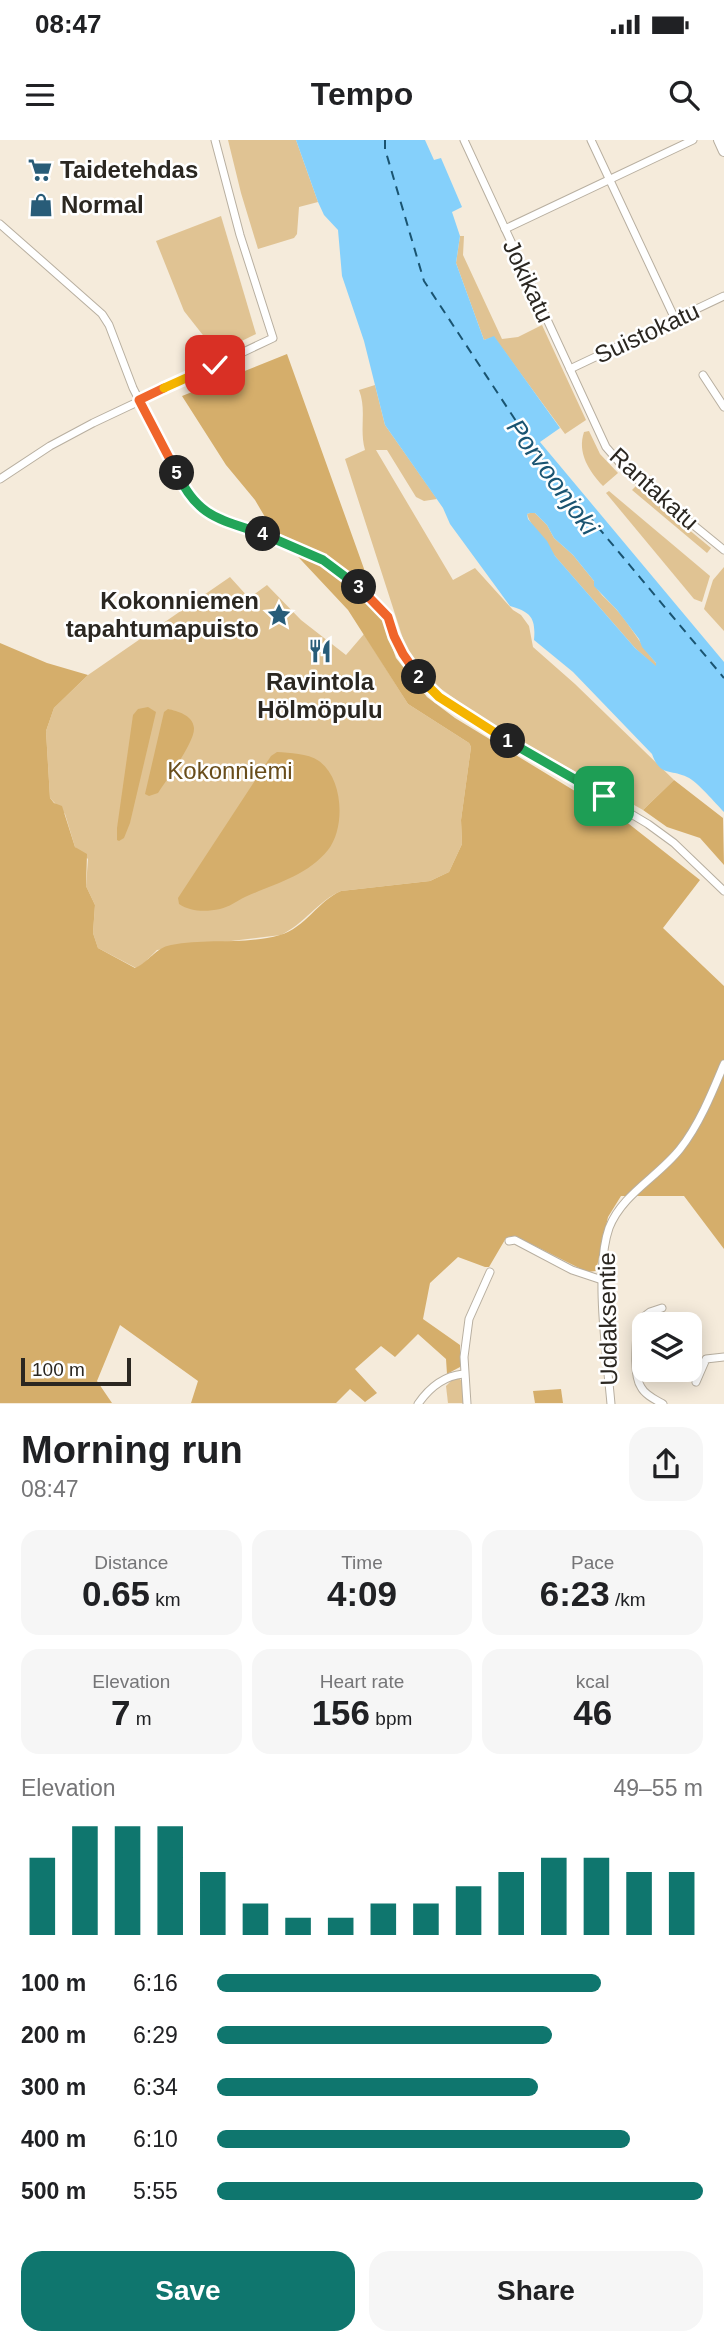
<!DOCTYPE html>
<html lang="en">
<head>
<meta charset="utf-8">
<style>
  :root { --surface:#fff; --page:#f6f6f6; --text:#202124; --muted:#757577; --accent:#0f766e }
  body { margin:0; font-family:Arial,sans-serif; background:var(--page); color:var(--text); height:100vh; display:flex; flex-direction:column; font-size:26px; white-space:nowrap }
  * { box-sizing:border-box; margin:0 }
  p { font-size:23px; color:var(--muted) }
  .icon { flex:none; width:38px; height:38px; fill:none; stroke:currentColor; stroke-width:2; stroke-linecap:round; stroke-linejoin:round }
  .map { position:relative; height:1264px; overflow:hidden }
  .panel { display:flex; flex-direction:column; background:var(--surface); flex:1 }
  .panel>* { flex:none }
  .fabs { position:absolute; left:632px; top:1172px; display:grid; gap:14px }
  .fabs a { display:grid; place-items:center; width:70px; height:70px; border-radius:14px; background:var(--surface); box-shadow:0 4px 18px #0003; font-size:35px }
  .scale { position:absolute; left:21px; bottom:18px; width:110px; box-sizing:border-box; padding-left:7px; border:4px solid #2b2721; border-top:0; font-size:19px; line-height:24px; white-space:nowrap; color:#2b2721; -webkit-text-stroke:5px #fff; paint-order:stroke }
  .pin { position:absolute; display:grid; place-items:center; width:60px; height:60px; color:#fff; margin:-30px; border-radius:14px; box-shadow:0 4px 10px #0006 }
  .km { position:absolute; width:35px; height:35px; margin:-18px; border-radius:50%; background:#222; color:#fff; font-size:19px; line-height:35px; text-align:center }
  .round { display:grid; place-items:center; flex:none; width:74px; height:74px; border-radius:21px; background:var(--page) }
  .overview { display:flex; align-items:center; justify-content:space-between; height:119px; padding:0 21px }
  h1 { font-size:38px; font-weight:800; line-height:52px }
  .metrics { display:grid; grid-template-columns:repeat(3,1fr); gap:10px; height:119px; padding:7px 21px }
  .metrics div { display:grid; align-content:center; border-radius:18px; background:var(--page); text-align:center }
  .metrics b { font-size:35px; font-weight:800 }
  .metrics small { font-size:19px; font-weight:400 }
  .metrics p { font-size:19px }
  .chart { height:196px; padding:14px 21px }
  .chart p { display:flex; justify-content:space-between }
  .chart svg { width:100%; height:126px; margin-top:7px; stroke:var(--accent); stroke-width:6 }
  .button { display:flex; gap:14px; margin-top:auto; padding:14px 21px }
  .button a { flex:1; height:80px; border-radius:21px; background:var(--accent); color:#fff; font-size:28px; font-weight:800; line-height:80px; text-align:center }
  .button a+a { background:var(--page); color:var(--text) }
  ul { padding:0 21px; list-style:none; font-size:23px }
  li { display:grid; grid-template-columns:112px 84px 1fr; align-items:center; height:52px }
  li i { height:18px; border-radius:9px; background:var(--accent) }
  .status { display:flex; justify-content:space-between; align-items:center; height:49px; padding:0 35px; background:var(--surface); direction:ltr }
  .status svg { height:19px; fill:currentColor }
  header { display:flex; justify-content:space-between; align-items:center; height:91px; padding:0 21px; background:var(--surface); font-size:32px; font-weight:800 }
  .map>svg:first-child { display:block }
</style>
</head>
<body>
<div class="status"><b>08:47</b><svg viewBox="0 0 49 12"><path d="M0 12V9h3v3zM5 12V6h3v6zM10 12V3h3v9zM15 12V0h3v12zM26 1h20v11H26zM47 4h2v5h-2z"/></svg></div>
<header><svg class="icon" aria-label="menu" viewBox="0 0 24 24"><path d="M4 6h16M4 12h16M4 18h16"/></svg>Tempo<svg class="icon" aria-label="search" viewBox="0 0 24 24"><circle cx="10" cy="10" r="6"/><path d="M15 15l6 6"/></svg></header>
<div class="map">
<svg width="724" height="1264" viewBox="0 0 724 1264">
  <rect width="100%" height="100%" fill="#f5ebdb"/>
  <g fill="#e0c393">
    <polygon points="228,0 296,0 318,62 299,67 297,94 294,98 258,109 241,53"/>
    <polygon points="221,76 256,194 217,213 184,171 156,101"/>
    <polygon points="460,96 464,96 463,115 502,199 518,197 542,185 586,280 565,294 494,197 484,200 456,123"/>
    <path d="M 375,245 L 385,285 L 437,359 L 424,361 L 416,357 L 387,310 L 376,310 L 453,440 L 475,428 L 513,470 L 521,475 L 529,486 L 533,507 L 575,544 L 674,640 L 643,670 L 487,582 L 437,546 L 414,521 L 404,502 L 345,319 L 365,310 C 359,289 367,270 359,250 Z"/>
    <path d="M 589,291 L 600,314 L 618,333 L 603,346 C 589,331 577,313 584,292 Z"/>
    <polygon points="636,346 711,408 707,413 632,350"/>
    <polygon points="609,351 710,436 702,462 694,459 606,353"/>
    <path d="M 530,373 L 535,373 L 547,385 L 554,398 L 573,415 L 594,441 C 596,452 608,460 615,468 C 631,485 641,506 656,523 L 656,527 L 635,508 L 554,415 C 548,403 530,386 527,374 Z"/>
    <polygon points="724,427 724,491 704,469 713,440"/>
    <path d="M 230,437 L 249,458 L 267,445 L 301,480 L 346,515 L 364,494 L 408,564 L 469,603 L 471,607 L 461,680 L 462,704 L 449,732 L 430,741 L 341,751 C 318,761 304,784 281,795 L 157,810 L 142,825 L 136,828 L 98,808 L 93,793 L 95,765 L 86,746 L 88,719 L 75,707 L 65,674 L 50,658 L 46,591 L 54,568 L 88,535 Z"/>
    <polygon points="455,1237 460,1239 462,1242 464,1263 448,1263 446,1246"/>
  </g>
  <g fill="#d5ae6b">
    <path d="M 287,214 L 396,518 L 427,557 L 455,578 L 629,684 L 700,740 L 663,788 L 724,846 L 724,1109 L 684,1056 L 621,1056 L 608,1077 L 596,1131 L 587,1132 L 515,1096 L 506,1098 L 489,1127 L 485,1127 L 458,1117 L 430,1143 L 423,1179 L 460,1205 L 460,1227 L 447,1234 L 446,1219 L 418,1194 L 395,1217 L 381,1206 L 355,1229 L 377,1253 L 365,1262 L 350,1249 L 336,1263 L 191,1263 L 198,1241 L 120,1185 L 97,1241 L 112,1263 L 0,1263 L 0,503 L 47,523 L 88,535 L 54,568 L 46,591 L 50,658 L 54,663 L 62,666 L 75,707 L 87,714 L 86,746 L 95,765 L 93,793 L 98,808 L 135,828 C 149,822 155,808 171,805 C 207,798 245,805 280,795 C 305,788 318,761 341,751 L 430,741 L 449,732 L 462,704 L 461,680 L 471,607 L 469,603 L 408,564 L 348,470 L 272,389 L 255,360 L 226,325 L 182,256 Z"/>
    <polygon points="148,567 156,572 130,683 124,698 119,701 117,700 117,688 133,575 138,569"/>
    <path d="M 168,569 C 177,571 193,575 194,588 C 195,602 167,639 158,653 L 149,656 L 145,654 L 164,572 Z"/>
    <path d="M 277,612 C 290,613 307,613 319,621 C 343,638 346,687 328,710 C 307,736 274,744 245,757 C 237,761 229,767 220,769 C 206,772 191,772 179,764 L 178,758 L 271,616 Z"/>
    <polygon points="674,640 723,678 724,725 700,698 667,687 643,670"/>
    <polygon points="561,1249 563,1263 535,1263 533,1251"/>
  </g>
  <path fill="#85d0fb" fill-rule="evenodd" d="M 296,0 L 425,0 L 434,20 L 441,18 L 462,67 L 452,72 L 460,96 L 456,123 L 484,200 L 494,196 L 560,288 L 540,302 L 724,522 L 724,672 C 715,663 698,642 687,637 C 671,629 660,637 652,614 L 573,532 L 534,500 C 536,478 531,472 510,466 L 450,384 L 443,368 L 385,285 L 364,201 L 342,136 L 338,90 L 324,75 L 318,62 ZM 530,373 L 535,373 L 547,385 L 554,398 L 573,415 L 594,441 L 594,446 L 617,470 L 639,499 L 642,507 L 656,523 L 656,526 L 635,508 L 555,416 L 547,401 L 528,379 L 527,374 Z"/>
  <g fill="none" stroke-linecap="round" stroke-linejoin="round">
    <polyline stroke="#1a5471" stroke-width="2" stroke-dasharray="9 7" stroke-linecap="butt" points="385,0 385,9 424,141 541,319 724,538"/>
    <g stroke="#b8afa0" stroke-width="9">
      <g id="street">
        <polyline points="464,0 606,307 626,330 724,410"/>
        <polyline points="591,0 675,179"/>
        <polyline points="0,84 102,174 109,185 133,248 181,343 199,367 212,376 302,409 339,430 372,458 389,477 394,496 403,514 424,543 439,557 495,593 648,684 674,703 724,751"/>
        <polyline points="505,89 693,0"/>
        <polyline points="570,229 724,156"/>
        <polyline points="703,235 724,267"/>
        <polyline points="0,339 50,306 93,283 273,198 240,95 215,0"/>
        <polyline points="509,1101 515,1100 572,1130 602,1140"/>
        <path d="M 662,1168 L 650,1172 L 638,1181 C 637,1197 632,1234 641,1247 C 645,1255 656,1260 663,1264"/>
        <polyline points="696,1242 706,1219 724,1217"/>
        <path d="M 418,1264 C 429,1248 444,1236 463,1234"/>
        <polyline points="467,1264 464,1217 469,1179 490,1132"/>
        <path d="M 611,1264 C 607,1217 594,1131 609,1088 C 622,1054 658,1037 680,1009 C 699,985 712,953 724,924"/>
      </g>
    </g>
    <g stroke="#b8afa0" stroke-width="12">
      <polyline id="secondary" points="719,0 724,11"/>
    </g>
    <use href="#street" stroke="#fff" stroke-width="7"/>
    <use href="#secondary" stroke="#fff" stroke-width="10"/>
  </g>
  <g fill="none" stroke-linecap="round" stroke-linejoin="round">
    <g stroke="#fff" stroke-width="14">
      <polyline id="split-1" points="508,601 604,656"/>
    </g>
    <g stroke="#fff" stroke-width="14">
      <polyline id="split-2" points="419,537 439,557 508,601"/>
    </g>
    <g stroke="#fff" stroke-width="14">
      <polyline id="split-3" points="359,447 388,477 394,496 403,514 419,537"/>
    </g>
    <g stroke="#fff" stroke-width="14">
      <polyline id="split-4" points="263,394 323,420 359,447"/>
    </g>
    <g stroke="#fff" stroke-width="14">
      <path id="split-5" d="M 177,333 C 198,378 220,379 263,394"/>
    </g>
    <g stroke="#fff" stroke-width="14">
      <polyline id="split-6" points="164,248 139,260 177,333"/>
    </g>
    <g stroke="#fff" stroke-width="14">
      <polyline id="split-7" points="164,248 215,225"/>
    </g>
    <use href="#split-1" stroke="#22a559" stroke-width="9"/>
    <use href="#split-2" stroke="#f5b400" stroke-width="9"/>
    <use href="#split-3" stroke="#f0652b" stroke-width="9"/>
    <use href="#split-4" stroke="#22a559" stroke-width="9"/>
    <use href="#split-5" stroke="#22a559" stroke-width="9"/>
    <use href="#split-6" stroke="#f0652b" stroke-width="9"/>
    <use href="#split-7" stroke="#f5b400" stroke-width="9"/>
  </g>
  <defs>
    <g id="supermarket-bare" transform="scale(1.89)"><path d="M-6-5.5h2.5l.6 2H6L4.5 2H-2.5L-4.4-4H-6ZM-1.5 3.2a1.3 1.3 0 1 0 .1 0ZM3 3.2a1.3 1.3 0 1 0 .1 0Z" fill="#285c78" stroke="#fff" stroke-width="2.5" paint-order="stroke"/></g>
    <g id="shop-bare" transform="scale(1.89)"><path d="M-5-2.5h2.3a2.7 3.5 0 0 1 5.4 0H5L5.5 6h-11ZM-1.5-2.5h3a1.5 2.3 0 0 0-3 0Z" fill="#285c78" stroke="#fff" stroke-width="2.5" paint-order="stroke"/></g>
    <g id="sight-bare" transform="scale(1.89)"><path d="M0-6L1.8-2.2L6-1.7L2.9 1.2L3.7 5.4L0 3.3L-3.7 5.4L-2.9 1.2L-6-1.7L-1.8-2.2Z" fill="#285c78" stroke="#fff" stroke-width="2.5" paint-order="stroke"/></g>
    <g id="restaurant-bare" transform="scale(1.89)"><path d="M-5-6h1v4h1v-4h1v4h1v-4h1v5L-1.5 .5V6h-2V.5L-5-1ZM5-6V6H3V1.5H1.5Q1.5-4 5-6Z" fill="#285c78" stroke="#fff" stroke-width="2.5" paint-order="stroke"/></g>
  </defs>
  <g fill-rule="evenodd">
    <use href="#supermarket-bare" x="40" y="30"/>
    <use href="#shop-bare" x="41" y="65"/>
    <use href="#sight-bare" x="279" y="475"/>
    <use href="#restaurant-bare" x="320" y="511"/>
  </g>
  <g text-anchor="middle" stroke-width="5" stroke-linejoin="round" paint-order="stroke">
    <g font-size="24" font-weight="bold" fill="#2b2721" stroke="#fff" text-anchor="start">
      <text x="60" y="38">Taidetehdas</text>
      <text x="61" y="73">Normal</text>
      <text x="259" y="469" text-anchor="end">Kokonniemen<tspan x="259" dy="28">tapahtumapuisto</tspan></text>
      <text x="320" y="550" text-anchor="middle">Ravintola<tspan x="320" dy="28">Hölmöpulu</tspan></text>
    </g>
    <g font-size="24" fill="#2b2721" stroke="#fff">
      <text transform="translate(528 141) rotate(65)" y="8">Jokikatu</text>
      <text transform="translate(647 193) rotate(-25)" y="8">Suistokatu</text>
      <text transform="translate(654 349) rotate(42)" y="8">Rantakatu</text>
      <text transform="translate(608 1179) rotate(-91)" y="8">Uddaksentie</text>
    </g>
    <g font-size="24" fill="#694d1b" stroke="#fff">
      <text x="230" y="639">Kokonniemi</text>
    </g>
    <g font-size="26" font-style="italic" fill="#1a5471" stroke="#fff">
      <text transform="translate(553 337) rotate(54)" y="9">Porvoonjoki</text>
    </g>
  </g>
</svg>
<div class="fabs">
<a><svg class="icon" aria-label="layers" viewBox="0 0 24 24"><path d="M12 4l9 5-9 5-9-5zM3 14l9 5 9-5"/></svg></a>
</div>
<div class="scale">100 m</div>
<div class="pin" style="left:604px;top:656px;background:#1e9e55"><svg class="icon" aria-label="arrive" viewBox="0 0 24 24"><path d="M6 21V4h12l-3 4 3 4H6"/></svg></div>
<div class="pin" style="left:215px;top:225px;background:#d93025"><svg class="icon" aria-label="check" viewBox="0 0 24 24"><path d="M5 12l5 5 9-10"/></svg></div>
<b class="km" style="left:508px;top:601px">1</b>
<b class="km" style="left:419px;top:537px">2</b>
<b class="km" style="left:359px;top:447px">3</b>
<b class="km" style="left:263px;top:394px">4</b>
<b class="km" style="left:177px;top:333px">5</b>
</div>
<section class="panel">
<div class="overview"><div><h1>Morning run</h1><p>08:47</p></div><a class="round"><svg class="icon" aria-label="share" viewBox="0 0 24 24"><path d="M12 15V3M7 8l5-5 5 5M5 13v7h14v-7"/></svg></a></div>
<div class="metrics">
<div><p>Distance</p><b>0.65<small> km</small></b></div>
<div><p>Time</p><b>4:09</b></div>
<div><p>Pace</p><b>6:23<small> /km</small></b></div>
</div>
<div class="metrics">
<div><p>Elevation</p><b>7<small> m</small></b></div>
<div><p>Heart rate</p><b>156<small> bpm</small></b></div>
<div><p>kcal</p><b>46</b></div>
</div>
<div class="chart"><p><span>Elevation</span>49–55 m</p>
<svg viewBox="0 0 160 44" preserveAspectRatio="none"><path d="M5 44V17M15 44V6M25 44V6M35 44V6M45 44V22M55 44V33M65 44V38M75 44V38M85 44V33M95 44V33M105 44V27M115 44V22M125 44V17M135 44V17M145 44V22M155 44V22"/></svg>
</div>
<ul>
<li><b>100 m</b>6:16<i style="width:79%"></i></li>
<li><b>200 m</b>6:29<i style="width:69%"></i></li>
<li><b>300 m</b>6:34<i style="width:66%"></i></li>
<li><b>400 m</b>6:10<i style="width:85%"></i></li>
<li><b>500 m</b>5:55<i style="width:100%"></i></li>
</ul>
<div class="button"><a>Save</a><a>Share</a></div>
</section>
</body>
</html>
